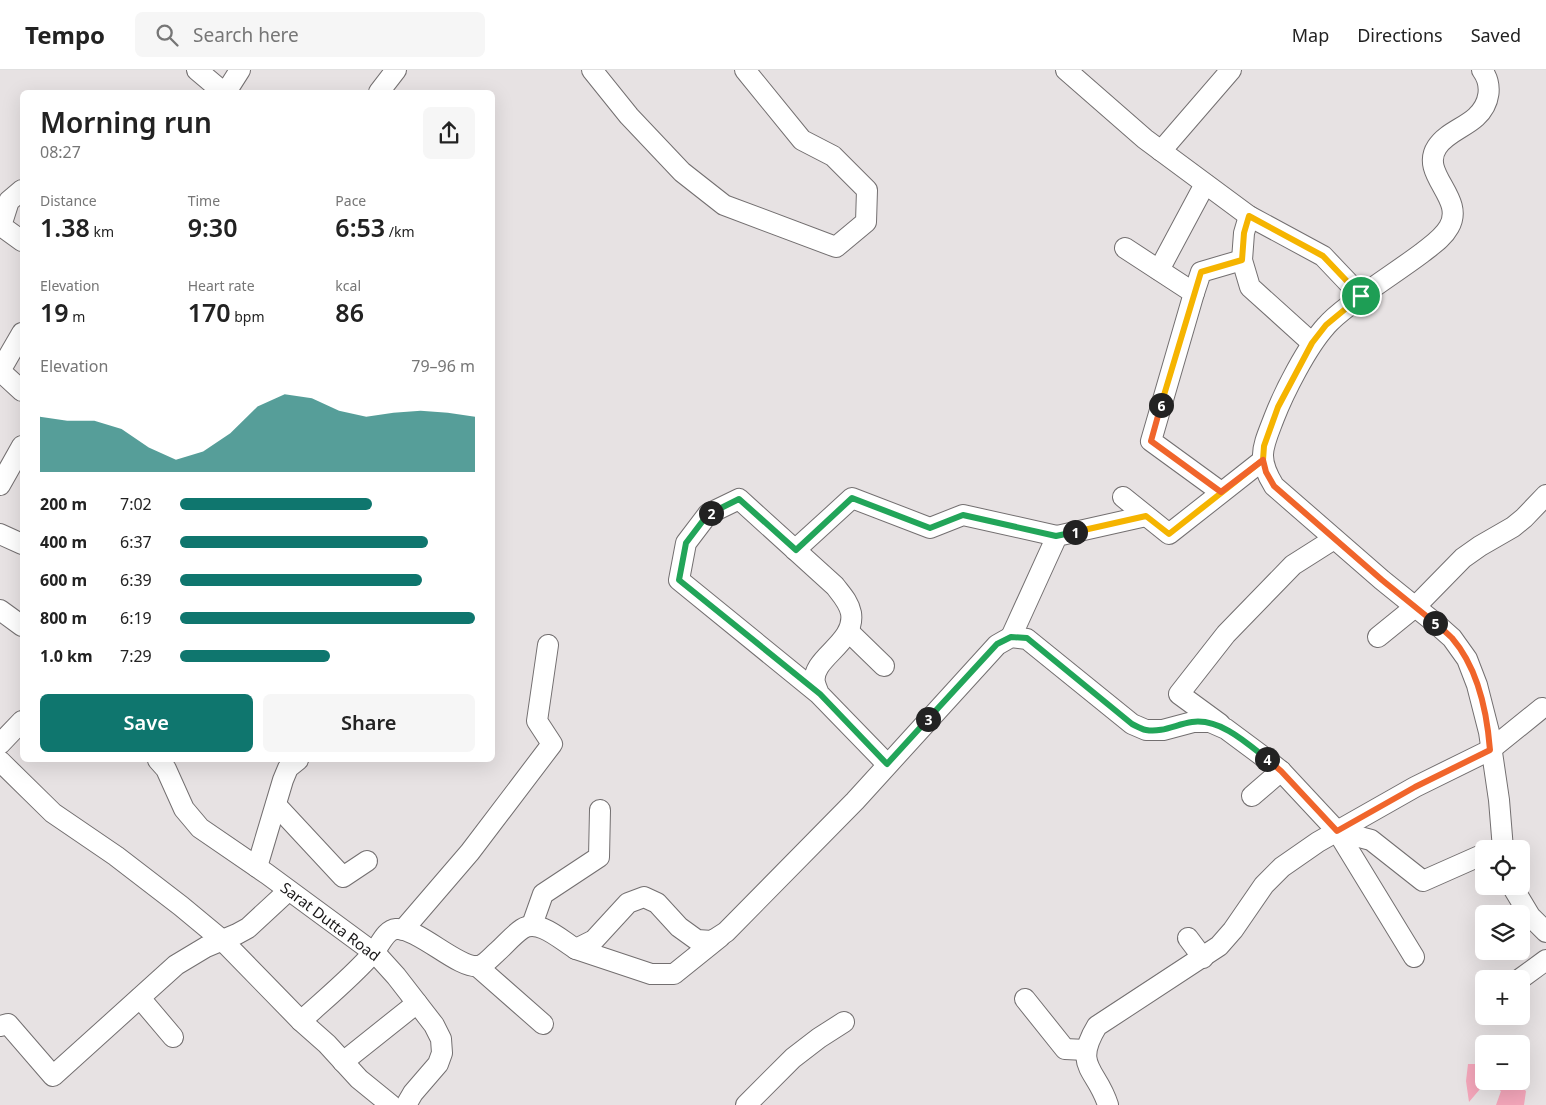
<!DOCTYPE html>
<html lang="en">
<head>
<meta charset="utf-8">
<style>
  :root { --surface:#fff; --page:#f6f6f6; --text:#222; --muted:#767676; --line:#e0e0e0; --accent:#0f766e }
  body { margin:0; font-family:"Noto Sans",sans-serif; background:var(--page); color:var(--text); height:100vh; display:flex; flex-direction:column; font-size:19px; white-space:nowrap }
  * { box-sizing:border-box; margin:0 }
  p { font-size:16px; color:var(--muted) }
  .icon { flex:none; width:28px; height:28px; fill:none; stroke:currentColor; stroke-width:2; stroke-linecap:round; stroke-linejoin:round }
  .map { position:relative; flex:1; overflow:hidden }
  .sheet { position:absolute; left:20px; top:20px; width:475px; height:672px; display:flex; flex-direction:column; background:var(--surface); border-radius:8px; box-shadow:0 5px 20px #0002 }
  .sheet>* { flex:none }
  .controls { position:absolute; left:1475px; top:770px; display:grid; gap:10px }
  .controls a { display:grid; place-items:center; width:55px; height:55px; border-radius:8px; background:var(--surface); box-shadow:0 5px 20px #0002; font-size:25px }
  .pin { position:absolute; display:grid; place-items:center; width:42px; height:42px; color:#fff; margin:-21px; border:2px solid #fff; border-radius:50%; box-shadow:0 1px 5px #0007 }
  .km { position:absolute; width:25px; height:25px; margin:-12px; border-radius:50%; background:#222; color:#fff; font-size:14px; line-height:25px; text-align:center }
  .round { display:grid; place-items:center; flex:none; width:52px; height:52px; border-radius:8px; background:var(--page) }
  .headline { display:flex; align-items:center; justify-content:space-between; height:85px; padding:0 20px }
  h1 { font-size:28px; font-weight:600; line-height:38px }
  .metrics { display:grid; grid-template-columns:repeat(3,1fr); gap:8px; height:85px; padding:5px 20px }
  .metrics div { display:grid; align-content:center }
  .metrics b { font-size:25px; font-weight:600 }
  .metrics small { font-size:14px; font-weight:400 }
  .metrics p { font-size:14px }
  .chart { height:140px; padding:10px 20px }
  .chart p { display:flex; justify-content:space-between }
  .chart svg { width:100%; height:90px; margin-top:5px; fill:var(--accent); opacity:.7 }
  .button { display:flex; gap:10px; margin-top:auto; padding:10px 20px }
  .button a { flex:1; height:58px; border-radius:8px; background:var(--accent); color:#fff; font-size:20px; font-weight:600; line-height:58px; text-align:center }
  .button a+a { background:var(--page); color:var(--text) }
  ul { padding:0 20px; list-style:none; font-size:16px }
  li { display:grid; grid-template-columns:80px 60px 1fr; align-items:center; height:38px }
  li i { height:12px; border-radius:6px; background:var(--accent) }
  header { display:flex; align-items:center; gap:30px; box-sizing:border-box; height:70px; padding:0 25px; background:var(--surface); border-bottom:1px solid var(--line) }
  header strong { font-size:24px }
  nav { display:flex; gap:28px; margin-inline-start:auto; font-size:18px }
  .search { width:350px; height:45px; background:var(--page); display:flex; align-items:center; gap:12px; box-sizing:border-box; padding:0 18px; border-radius:8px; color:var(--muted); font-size:19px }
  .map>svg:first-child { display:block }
</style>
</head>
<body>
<header>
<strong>Tempo</strong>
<div class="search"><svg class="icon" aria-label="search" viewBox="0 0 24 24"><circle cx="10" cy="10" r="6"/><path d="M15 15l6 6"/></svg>Search here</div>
<nav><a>Map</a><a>Directions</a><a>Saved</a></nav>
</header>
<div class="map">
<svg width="1546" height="1035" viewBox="0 0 1546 1035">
  <rect width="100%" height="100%" fill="#e7e2e3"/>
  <polygon fill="#f4a6ba" points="1468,994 1484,994 1484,1011 1515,1011 1526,1021 1524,1035 1496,1035 1501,1021 1486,1012 1469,1032 1466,1011"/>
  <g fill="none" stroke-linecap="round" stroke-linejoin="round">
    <g stroke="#736f70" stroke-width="22">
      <g id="minor">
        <polyline points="197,0 223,22"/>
        <polyline points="592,0 629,46 682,102 724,135 836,177 866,152 867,120 833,86 802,70 745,0"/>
        <polyline points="1066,0 1145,69 1249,146 1323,186 1361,226"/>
        <path d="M 1482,0 C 1493,15 1490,34 1476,47 C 1464,58 1446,63 1437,77 C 1419,104 1466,128 1449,157 C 1443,168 1432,175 1422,183 C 1402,198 1380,212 1360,227 C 1349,236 1335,245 1326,256 C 1307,277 1284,322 1274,348 C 1263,377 1256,387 1274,416 L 1382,510 L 1434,552 L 1452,568 L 1467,589 L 1477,615 L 1489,662 L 1499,730 L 1503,779"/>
        <polyline points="226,22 240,0"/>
        <polyline points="379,22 396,0"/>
        <polyline points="1161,81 1231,0"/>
        <polyline points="22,120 9,131 1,156 22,171"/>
        <polyline points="1249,146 1244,163 1242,190 1250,217 1312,273"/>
        <polyline points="1125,178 1194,223 1151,371 1221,422"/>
        <polyline points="1159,200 1205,114"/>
        <polyline points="1194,223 1201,202 1242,190"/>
        <polyline points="22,263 0,301 22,321"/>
        <polyline points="0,415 22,376"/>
        <polyline points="1123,427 1169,464 1263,390"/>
        <polyline points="0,464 22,474"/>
        <polyline points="795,480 852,428 930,458 963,445 1057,466"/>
        <polyline points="0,540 22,556"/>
        <polyline points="849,562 884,596"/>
        <polyline points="1011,567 1057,466 1146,446"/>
        <polyline points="1378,567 1415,537 1463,488 1480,476 1513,457 1524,448 1546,425"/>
        <path d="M 819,624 L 679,510 L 686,473 L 708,444 L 739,429 L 835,516 C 841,524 849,532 851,543 C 856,574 810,588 815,613 C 816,617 818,621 819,624 L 887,694"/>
        <polyline points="1220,654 1179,624 1226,564 1293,495 1334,469"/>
        <polyline points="0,674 22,651"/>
        <polyline points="158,690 166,699 184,739 200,758 267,804 377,885 396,906 434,955 441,969 442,983 438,994 413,1023 406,1035"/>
        <polyline points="0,691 53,743 116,786 181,836 222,870 301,951 327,974 359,1009 391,1035"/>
        <polyline points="1252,726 1281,701"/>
        <polyline points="276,735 343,807 367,791"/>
        <polyline points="1337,761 1371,770 1423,811 1484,784"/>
        <polyline points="257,797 283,710 288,698 298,690"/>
        <polyline points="1512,816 1530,846 1546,862"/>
        <polyline points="532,855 543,824 599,787 600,740"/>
        <polyline points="403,860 470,782 552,674 537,651 548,575"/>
        <polyline points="1188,868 1203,888"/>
        <polyline points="576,879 651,904 674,904 720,867"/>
        <polyline points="477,896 543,954"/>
        <polyline points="1520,909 1546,890"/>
        <polyline points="140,928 173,967"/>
        <polyline points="1025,929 1065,979 1086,980"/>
        <path d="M 301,951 C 325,929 351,908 373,883 C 380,876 385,860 396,859 C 418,857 459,900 479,896 C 486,894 491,887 497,882 C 505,875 513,865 522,859 C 539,848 562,871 576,879 L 594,870 L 628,833 L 644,827 L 657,833 L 679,857 L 697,870 L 712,871 L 726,862 L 855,731 L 997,575 L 1011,567 L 1027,569 L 1132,654 L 1146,660 L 1163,660 L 1193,652 L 1210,652 L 1226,659 L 1261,685 L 1281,701 L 1337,761 L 1414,887"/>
        <polyline points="0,956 8,954 53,1006 176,895 206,877 237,864 248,858 288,821"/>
        <polyline points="343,992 417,933"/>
        <polyline points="746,1035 793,988 819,968 844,952"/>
        <path d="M 1108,1035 C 1097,999 1072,997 1097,956 L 1219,876 L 1233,860 L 1264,815 L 1282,797 L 1318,772 L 1415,717 L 1490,680 L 1542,638"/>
      </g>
    </g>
    <use href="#minor" stroke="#fff" stroke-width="20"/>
  </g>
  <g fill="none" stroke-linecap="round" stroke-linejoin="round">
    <g stroke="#fff" stroke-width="10">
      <polyline id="split-1" points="1075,462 1146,446 1169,464 1263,390 1264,376 1278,337 1312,273 1326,255 1361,226"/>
    </g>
    <g stroke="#fff" stroke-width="10">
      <polyline id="split-2" points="711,443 739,429 796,480 852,428 930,458 963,445 1056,466 1075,462"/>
    </g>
    <g stroke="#fff" stroke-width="10">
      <polyline id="split-3" points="711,443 708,444 686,473 679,510 820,624 887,694 928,649"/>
    </g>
    <g stroke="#fff" stroke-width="10">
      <path id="split-4" d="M 928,649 L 997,574 L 1011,567 L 1027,568 L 1132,654 C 1136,656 1141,659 1146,660 C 1162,663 1177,654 1192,652 C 1220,648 1247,673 1267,689"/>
    </g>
    <g stroke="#fff" stroke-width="10">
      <path id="split-5" d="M 1267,689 L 1281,701 L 1337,761 L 1415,717 L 1490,680 C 1487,642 1478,598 1452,568 C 1447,563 1441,558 1435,553"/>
    </g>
    <g stroke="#fff" stroke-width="10">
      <polyline id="split-6" points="1161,335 1151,371 1221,422 1263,390 1266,402 1274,416 1382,510 1435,553"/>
    </g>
    <g stroke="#fff" stroke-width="10">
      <polyline id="split-7" points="1161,335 1201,202 1242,190 1244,163 1249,146 1323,186 1361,226"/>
    </g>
    <use href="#split-1" stroke="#f5b400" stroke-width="6"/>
    <use href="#split-2" stroke="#22a559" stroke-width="6"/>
    <use href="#split-3" stroke="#22a559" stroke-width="6"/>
    <use href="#split-4" stroke="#22a559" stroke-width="6"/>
    <use href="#split-5" stroke="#f0652b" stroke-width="6"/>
    <use href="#split-6" stroke="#f0652b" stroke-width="6"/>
    <use href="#split-7" stroke="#f5b400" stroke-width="6"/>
  </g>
  <g text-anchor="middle" stroke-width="4" stroke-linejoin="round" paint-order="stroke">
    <g font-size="15" fill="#181617" stroke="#fff">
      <text transform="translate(330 852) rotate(37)" y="5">Sarat Dutta Road</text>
    </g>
  </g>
</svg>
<div class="controls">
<a><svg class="icon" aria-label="locate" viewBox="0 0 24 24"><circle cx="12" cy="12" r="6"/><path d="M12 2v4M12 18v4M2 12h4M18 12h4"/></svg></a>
<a><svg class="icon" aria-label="layers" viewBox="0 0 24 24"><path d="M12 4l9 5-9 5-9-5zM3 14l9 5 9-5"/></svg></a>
<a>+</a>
<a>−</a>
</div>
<div class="pin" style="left:1361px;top:226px;background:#1e9e55"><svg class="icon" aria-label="arrive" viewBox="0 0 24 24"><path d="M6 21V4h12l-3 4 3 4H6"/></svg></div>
<b class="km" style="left:1075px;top:462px">1</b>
<b class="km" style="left:711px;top:443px">2</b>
<b class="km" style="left:928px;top:649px">3</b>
<b class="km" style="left:1267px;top:689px">4</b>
<b class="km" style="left:1435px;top:553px">5</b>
<b class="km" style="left:1161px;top:335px">6</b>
<section class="sheet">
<div class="headline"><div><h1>Morning run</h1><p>08:27</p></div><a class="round"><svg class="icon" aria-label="share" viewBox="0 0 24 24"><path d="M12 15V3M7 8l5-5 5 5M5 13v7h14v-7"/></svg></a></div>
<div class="metrics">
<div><p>Distance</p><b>1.38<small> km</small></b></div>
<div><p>Time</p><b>9:30</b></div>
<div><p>Pace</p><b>6:53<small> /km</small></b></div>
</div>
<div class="metrics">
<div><p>Elevation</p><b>19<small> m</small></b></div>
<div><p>Heart rate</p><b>170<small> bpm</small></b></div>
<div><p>kcal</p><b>86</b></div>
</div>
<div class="chart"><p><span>Elevation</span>79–96 m</p>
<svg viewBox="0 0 160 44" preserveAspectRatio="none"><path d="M0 44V17L10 19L20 19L30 23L40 32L50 38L60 34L70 25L80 12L90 6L100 8L110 14L120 17L130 15L140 14L150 15L160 17V44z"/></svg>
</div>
<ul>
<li><b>200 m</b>7:02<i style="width:65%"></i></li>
<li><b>400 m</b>6:37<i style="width:84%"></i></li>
<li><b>600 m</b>6:39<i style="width:82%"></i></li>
<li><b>800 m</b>6:19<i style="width:100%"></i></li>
<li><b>1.0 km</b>7:29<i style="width:51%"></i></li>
</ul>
<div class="button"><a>Save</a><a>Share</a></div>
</section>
</div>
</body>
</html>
